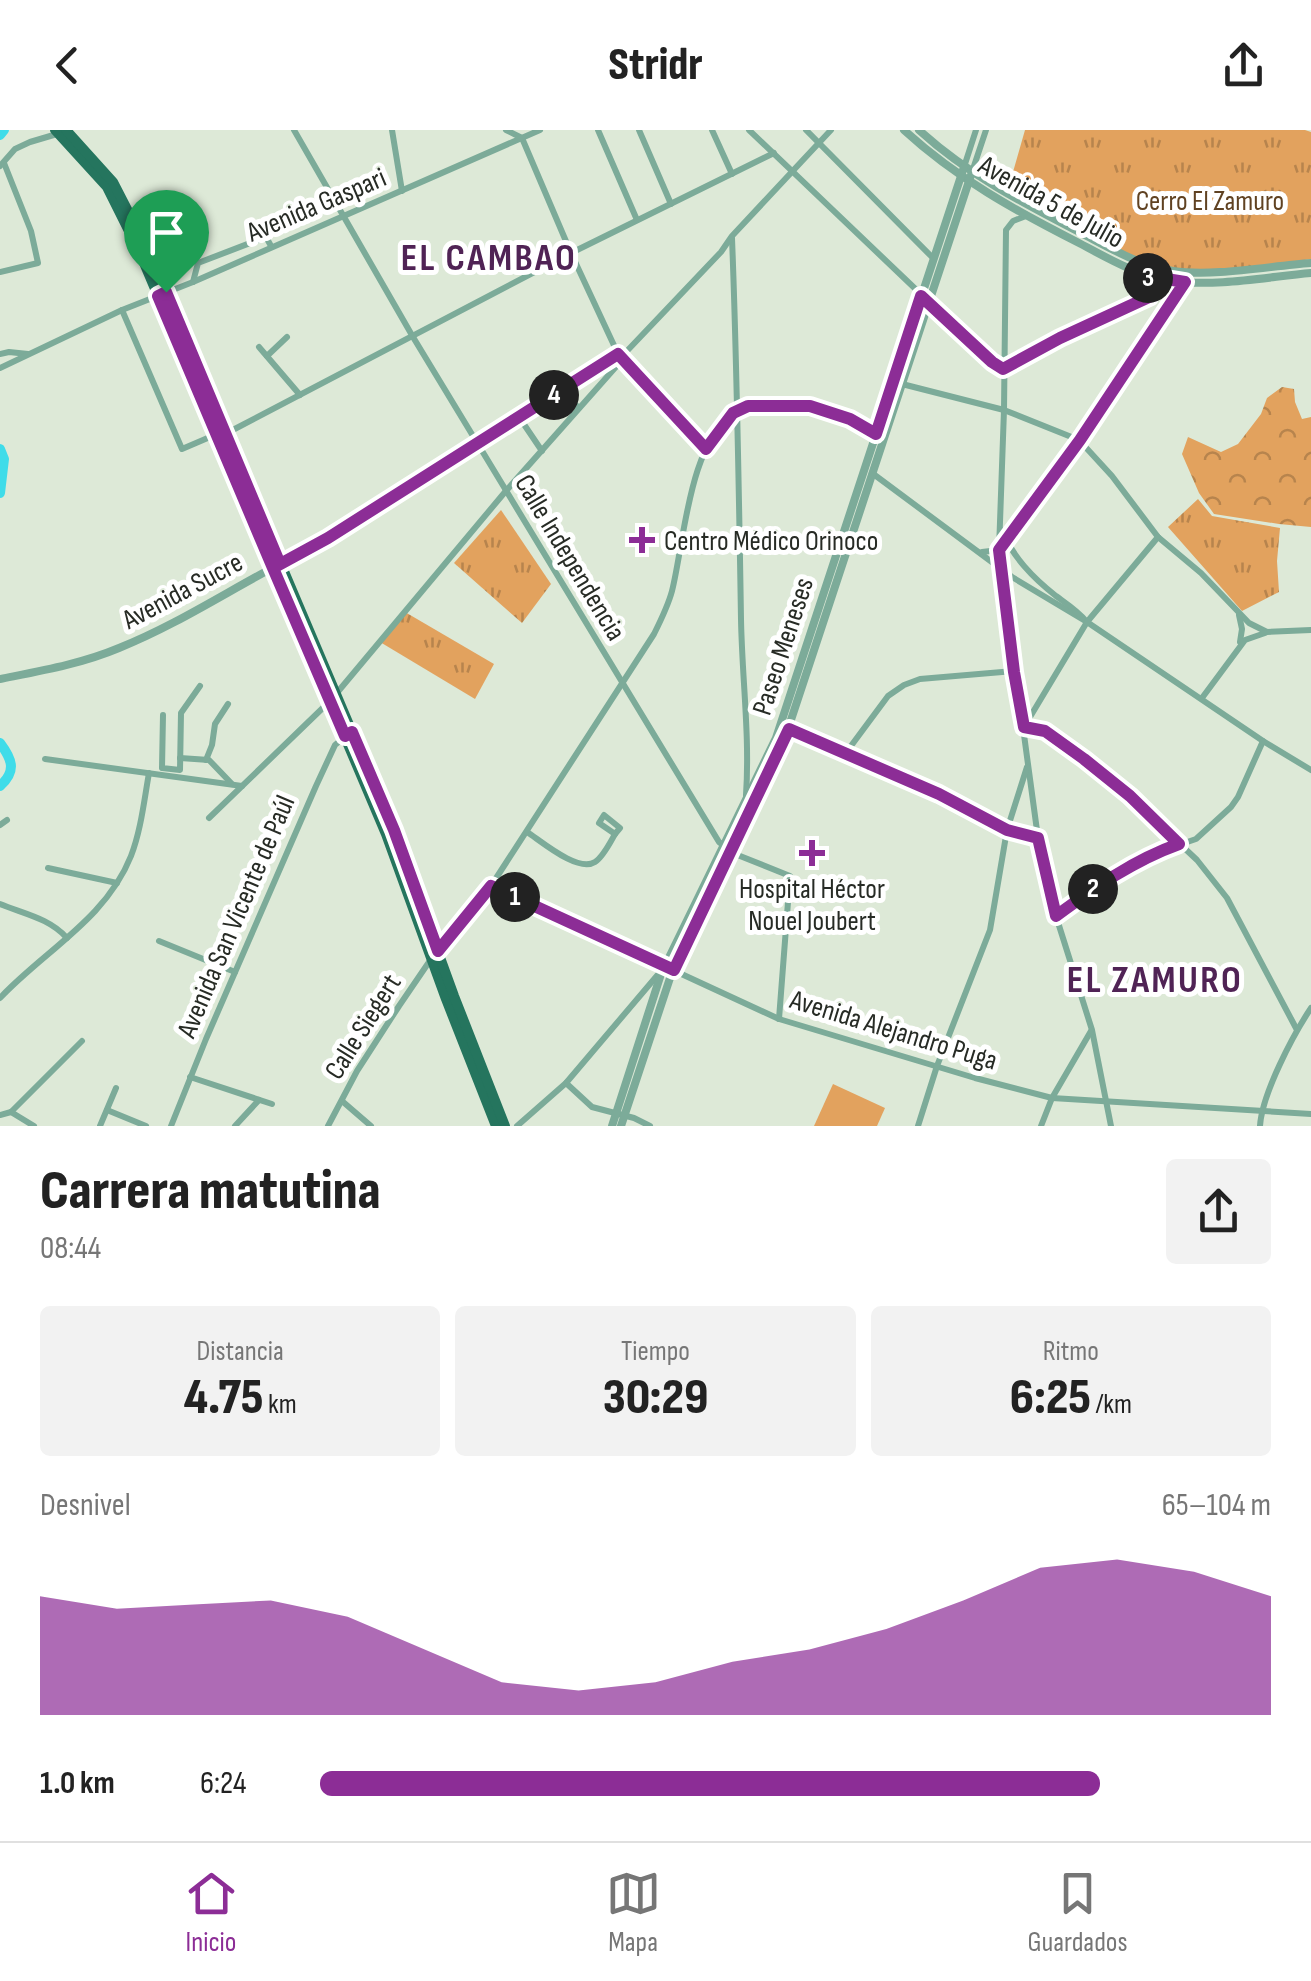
<!DOCTYPE html>
<html lang="es">
<head>
<meta charset="utf-8">
<style>
  :root { --surface:#fff; --page:#f2f2f2; --text:#222; --muted:#767676; --line:#e0e0e0; --accent:#8c2d96 }
  body { margin:0; font-family:"Sofia Sans Condensed",sans-serif; background:var(--page); color:var(--text); height:100vh; display:flex; flex-direction:column; font-size:38px; white-space:nowrap }
  * { box-sizing:border-box; margin:0 }
  p { font-size:32px; color:var(--muted) }
  .icon { flex:none; width:55px; height:55px; fill:none; stroke:currentColor; stroke-width:2; stroke-linecap:round; stroke-linejoin:round }
  .map { position:relative; height:996px; overflow:hidden }
  .sheet { display:flex; flex-direction:column; background:var(--surface); flex:1 }
  .sheet>* { flex:none }
  .pin { position:absolute; display:grid; place-items:center; width:85px; height:85px; color:#fff; margin:-102px -42px; border-radius:50% 50% 50% 0; rotate:-45deg; box-shadow:0 0 10px #0007 }
  .pin .icon { rotate:45deg }
  .km { position:absolute; width:50px; height:50px; margin:-25px; border-radius:50%; background:#222; color:#fff; font-size:28px; line-height:50px; text-align:center }
  .round { display:grid; place-items:center; flex:none; width:105px; height:105px; border-radius:10px; background:var(--page) }
  .overview { display:flex; align-items:center; justify-content:space-between; height:170px; padding:0 40px }
  h1 { font-size:55px; font-weight:800; line-height:75px }
  .metrics { display:grid; grid-template-columns:repeat(3,1fr); gap:15px; height:170px; padding:10px 40px }
  .metrics div { display:grid; align-content:center; border-radius:10px; background:var(--page); text-align:center }
  .metrics b { font-size:50px; font-weight:800 }
  .metrics small { font-size:28px; font-weight:400 }
  .metrics p { font-size:28px }
  .chart { height:280px; padding:20px 40px }
  .chart p { display:flex; justify-content:space-between }
  .chart svg { width:100%; height:180px; margin-top:10px; fill:var(--accent); opacity:.7 }
  ul { padding:0 40px; list-style:none; font-size:32px }
  li { display:grid; grid-template-columns:160px 120px 1fr; align-items:center; height:75px }
  li i { height:25px; border-radius:12px; background:var(--accent) }
  header { display:flex; justify-content:space-between; align-items:center; height:130px; padding:0 40px; background:var(--surface); font-size:45px; font-weight:800 }
  .dock { display:flex; justify-content:space-around; align-items:center; height:140px; border-top:2px solid var(--line); background:var(--surface); font-size:28px; color:var(--muted) }
  .dock a { display:grid; justify-items:center; gap:5px }
  .dock .current { color:var(--accent) }
  .map>svg:first-child { display:block }
</style>
</head>
<body>
<header><svg class="icon" aria-label="back" viewBox="0 0 24 24"><path d="M15 5l-7 7 7 7"/></svg>Stridr<svg class="icon" aria-label="share" viewBox="0 0 24 24"><path d="M12 15V3M7 8l5-5 5 5M5 13v7h14v-7"/></svg></header>
<div class="map">
<svg width="1311" height="996" viewBox="0 0 1311 996">
  <defs>
    <pattern id="grass-tufts" width="24" height="20" patternUnits="userSpaceOnUse" patternTransform="scale(2.5)"><rect width="24" height="20" fill="#e2a25e"/><path d="M3 7l-1-3M5 7V3M7 7l1-3M15 17l-1-3M17 17v-4M19 17l1-3" fill="none" stroke="#b7844d"/></pattern>
    <pattern id="forest-crowns" width="20" height="18" patternUnits="userSpaceOnUse" patternTransform="scale(2.5)"><rect width="20" height="18" fill="#e2a25e"/><path d="M2 6a3 3 0 1 1 6 0M12 15a3 3 0 1 1 6 0" fill="none" stroke="#b7844d"/></pattern>
  </defs>
  <rect width="100%" height="100%" fill="#dde9d7"/>
  <g fill="url(#grass-tufts)">
    <path d="M 1025,0 L 1305,0 L 1311,2 L 1311,129 C 1270,135 1229,144 1187,141 C 1137,137 1082,101 1037,79 L 1026,67 L 1013,59 L 1013,42 Z"/>
    <polygon points="1198,369 1212,386 1280,398 1277,431 1279,462 1242,481 1168,397"/>
    <polygon points="501,380 551,454 522,493 454,433"/>
    <polygon points="405,482 494,534 475,569 380,512"/>
  </g>
  <polygon fill="url(#forest-crowns)" points="1282,257 1294,259 1295,272 1302,289 1311,287 1311,397 1279,394 1214,384 1199,363 1182,324 1188,307 1221,322 1238,314 1261,284 1267,268"/>
  <polygon fill="#e2a25e" points="833,954 885,978 877,996 814,996"/>
  <g fill="none" stroke-linecap="round" stroke-linejoin="round">
    <g stroke="#3fdce9" stroke-width="10">
      <polyline points="0,5 4,0"/>
      <polyline points="0,319 4,329 0,363"/>
      <path d="M 0,613 C 12,629 17,641 0,656"/>
    </g>
    <g stroke="#7cab99" stroke-width="6">
      <polyline points="294,0 413,207 719,712 735,724 790,746 779,889"/>
      <polyline points="392,0 402,61"/>
      <polyline points="506,0 522,8 571,123 618,224 706,319"/>
      <polyline points="598,0 637,90"/>
      <polyline points="639,0 671,74"/>
      <polyline points="712,0 732,44"/>
      <polyline points="749,0 992,232 1003,239 1060,208 1149,167 1148,146"/>
      <polyline points="806,0 933,128"/>
      <polyline points="0,36 15,19 30,12 57,4"/>
      <polyline points="964,37 976,0"/>
      <polyline points="972,42 986,0"/>
      <polyline points="1026,86 1013,91 1006,100 1004,280 999,420 1038,708 1056,786 1092,900 1111,996"/>
      <path d="M 732,108 C 737,235 739,362 741,489 C 742,548 750,606 746,665"/>
      <polyline points="0,142 38,133 31,101 4,33"/>
      <polyline points="193,152 198,133 266,107 271,116"/>
      <polyline points="1149,167 1161,162 1168,168 1168,173"/>
      <polyline points="122,180 182,319 217,304"/>
      <polyline points="259,217 300,265"/>
      <polyline points="0,224 9,222 28,224"/>
      <polyline points="267,226 287,207"/>
      <polyline points="0,238 122,180 193,152 540,0"/>
      <polyline points="902,254 1004,280 1079,310 1112,346 1158,407 1201,443 1249,493 1267,502 1311,500"/>
      <polyline points="561,260 579,278"/>
      <polyline points="519,287 542,321"/>
      <polyline points="227,303 571,123 774,23"/>
      <polyline points="872,343 1012,447 1087,492 1263,611 1311,640"/>
      <path d="M 1001,400 C 1014,428 1032,447 1056,466 C 1067,474 1078,481 1086,491"/>
      <polyline points="1158,407 1087,492 1024,597 1045,601 1083,629 1130,667 1197,730 1227,768 1297,900"/>
      <polyline points="982,422 999,420 1007,412 1079,310 1185,153"/>
      <polyline points="280,434 328,408 618,224 625,222"/>
      <polyline points="1239,485 1242,499 1240,512"/>
      <polyline points="336,564 505,362 622,230 626,222 721,122 732,106 831,0"/>
      <polyline points="1202,568 1245,510 1265,503"/>
      <polyline points="163,585 162,638 180,640 181,583 200,556"/>
      <polyline points="786,598 939,664 1007,700 1038,708"/>
      <polyline points="845,624 888,566 904,555 920,549 1014,541"/>
      <polyline points="180,628 209,630 232,654"/>
      <polyline points="45,629 242,656"/>
      <polyline points="206,630 212,615 215,594 228,574"/>
      <polygon points="604,685 620,698 615,704 599,693"/>
      <polyline points="209,688 330,571"/>
      <polyline points="0,695 7,690"/>
      <path d="M 527,702 C 541,711 578,743 595,732 C 603,727 610,713 615,704"/>
      <polyline points="48,738 117,753"/>
      <polyline points="491,756 779,889 975,948 1052,968 1311,984"/>
      <path d="M 0,774 C 24,784 49,788 67,808"/>
      <polyline points="1056,786 1113,746 1164,720 1196,709 1231,677 1238,667 1263,611"/>
      <polyline points="159,811 235,842"/>
      <path d="M 0,868 C 44,821 106,789 131,726 C 141,700 144,671 149,643"/>
      <polyline points="190,947 272,974"/>
      <polyline points="566,953 592,977 634,988 650,996"/>
      <polyline points="342,971 371,996"/>
      <polyline points="107,980 146,996"/>
      <polyline points="11,982 34,996"/>
      <polyline points="0,985 11,982 82,911"/>
      <polyline points="100,996 116,958"/>
      <polyline points="171,996 206,909 316,656 335,615 347,605"/>
      <polyline points="235,996 259,970"/>
      <path d="M 328,996 L 357,941 L 399,876 L 429,832 L 491,756 L 654,504 C 661,490 668,476 672,461 C 685,409 688,314 736,281 C 749,272 766,274 781,275 C 816,275 848,283 876,304"/>
      <polyline points="517,996 566,953 661,841"/>
      <polyline points="918,996 937,936 990,800 1007,700 1027,637"/>
      <polyline points="1041,996 1052,968 1091,901"/>
      <path d="M 1260,996 C 1262,964 1293,905 1311,878"/>
    </g>
    <g stroke="#7cab99" stroke-width="8">
      <path d="M 904,0 C 956,48 1016,81 1079,113 C 1109,129 1138,146 1172,151 C 1215,157 1267,147 1311,143"/>
      <path d="M 919,0 C 967,44 1023,73 1081,103 C 1110,118 1140,136 1173,141 C 1214,147 1269,136 1311,133"/>
      <path d="M 0,549 C 40,541 81,534 119,518 C 174,496 225,463 276,436"/>
      <polyline points="612,996 661,844 776,608 964,37"/>
      <polyline points="621,996 670,848 784,611 972,42"/>
    </g>
    <g stroke="#25755e" stroke-width="10">
      <polyline points="55,0 107,57 139,121 386,704 446,869 496,996"/>
      <polyline points="66,0 113,52 147,118 394,701 454,866 505,996"/>
    </g>
  </g>
  <g fill="none" stroke-linecap="round" stroke-linejoin="round">
    <g stroke="#fff" stroke-width="20">
      <path id="route" d="M 166,162 L 280,434 L 273,438 L 345,606 L 352,602 L 394,700 L 438,821 L 491,756 L 674,840 L 789,599 L 939,664 L 1007,700 L 1038,708 L 1056,786 C 1094,758 1134,730 1179,714 L 1130,666 L 1084,629 L 1045,601 L 1024,597 L 1014,542 L 999,420 L 1080,310 L 1185,152 L 1148,146 L 1149,167 L 1060,208 L 1003,239 L 992,232 L 921,166 L 876,304 L 850,289 L 810,276 L 748,276 L 733,283 L 706,319 L 618,224 L 328,408 L 273,438 L 158,166 L 166,162"/>
    </g>
    <use href="#route" stroke="#8c2d96" stroke-width="12"/>
  </g>
  <g fill="#8c2d96" stroke="#fff" stroke-width="4">
    <path d="M637 395h10v10h10v10h-10v10h-10v-10h-10v-10h10z"/>
    <path d="M807 708h10v10h10v10h-10v10h-10v-10h-10v-10h10z"/>
  </g>
  <g text-anchor="middle" stroke-width="10" stroke-linejoin="round" paint-order="stroke">
    <g font-size="28" fill="#604222" stroke="#fff">
      <text x="1210" y="80">Cerro El Zamuro</text>
    </g>
    <g font-size="28" fill="#272b25" stroke="#fff">
      <text transform="translate(1052 71) rotate(29)" y="10">Avenida 5 de Julio</text>
      <text transform="translate(316 74) rotate(-23)" y="10">Avenida Gaspari</text>
      <text transform="translate(571 427) rotate(59)" y="10">Calle Independencia</text>
      <text transform="translate(182 460) rotate(-28)" y="10">Avenida Sucre</text>
      <text transform="translate(782 516) rotate(-72)" y="10">Paseo Meneses</text>
      <text transform="translate(235 786) rotate(-67)" y="10">Avenida San Vicente de Paúl</text>
      <text transform="translate(362 896) rotate(-58)" y="10">Calle Siegert</text>
      <text transform="translate(894 899) rotate(17)" y="10">Avenida Alejandro Puga</text>
    </g>
    <g font-size="28" fill="#272b25" stroke="#fff" text-anchor="start">
      <text x="664" y="420">Centro Médico Orinoco</text>
      <text x="812" y="768" text-anchor="middle">Hospital Héctor<tspan x="812" dy="32">Nouel Joubert</tspan></text>
    </g>
    <g font-size="38" font-weight="bold" letter-spacing="2.5" fill="#502355" stroke="#fff">
      <text x="489" y="140">EL CAMBAO</text>
      <text x="1155" y="862">EL ZAMURO</text>
    </g>
  </g>
</svg>
<div class="pin" style="left:166px;top:162px;background:#1e9e55"><svg class="icon" aria-label="arrive" viewBox="0 0 24 24"><path d="M6 21V4h12l-3 4 3 4H6"/></svg></div>
<b class="km" style="left:515px;top:767px">1</b>
<b class="km" style="left:1093px;top:759px">2</b>
<b class="km" style="left:1148px;top:148px">3</b>
<b class="km" style="left:554px;top:265px">4</b>
</div>
<section class="sheet">
<div class="overview"><div><h1>Carrera matutina</h1><p>08:44</p></div><a class="round"><svg class="icon" aria-label="share" viewBox="0 0 24 24"><path d="M12 15V3M7 8l5-5 5 5M5 13v7h14v-7"/></svg></a></div>
<div class="metrics">
<div><p>Distancia</p><b>4.75<small> km</small></b></div>
<div><p>Tiempo</p><b>30:29</b></div>
<div><p>Ritmo</p><b>6:25<small> /km</small></b></div>
</div>
<div class="chart"><p><span>Desnivel</span>65–104 m</p>
<svg viewBox="0 0 160 44" preserveAspectRatio="none"><path d="M0 44V15L10 18L20 17L30 16L40 20L50 28L60 36L70 38L80 36L90 31L100 28L110 23L120 16L130 8L140 6L150 9L160 15V44z"/></svg>
</div>
<ul>
<li><b>1.0 km</b>6:24<i style="width:82%"></i></li>
</ul>
</section>
<nav class="dock">
<a class="current"><svg class="icon" aria-label="home" viewBox="0 0 24 24"><path d="M3 11l9-7 9 7M6 9v11h12V9"/></svg>Inicio</a>
<a><svg class="icon" aria-label="map" viewBox="0 0 24 24"><path d="M3 6l6-2 6 2 6-2v14l-6 2-6-2-6 2zM9 4v14M15 6v14"/></svg>Mapa</a>
<a><svg class="icon" aria-label="saved" viewBox="0 0 24 24"><path d="M7 4h10v16l-5-4-5 4z"/></svg>Guardados</a>
</nav>
</body>
</html>
